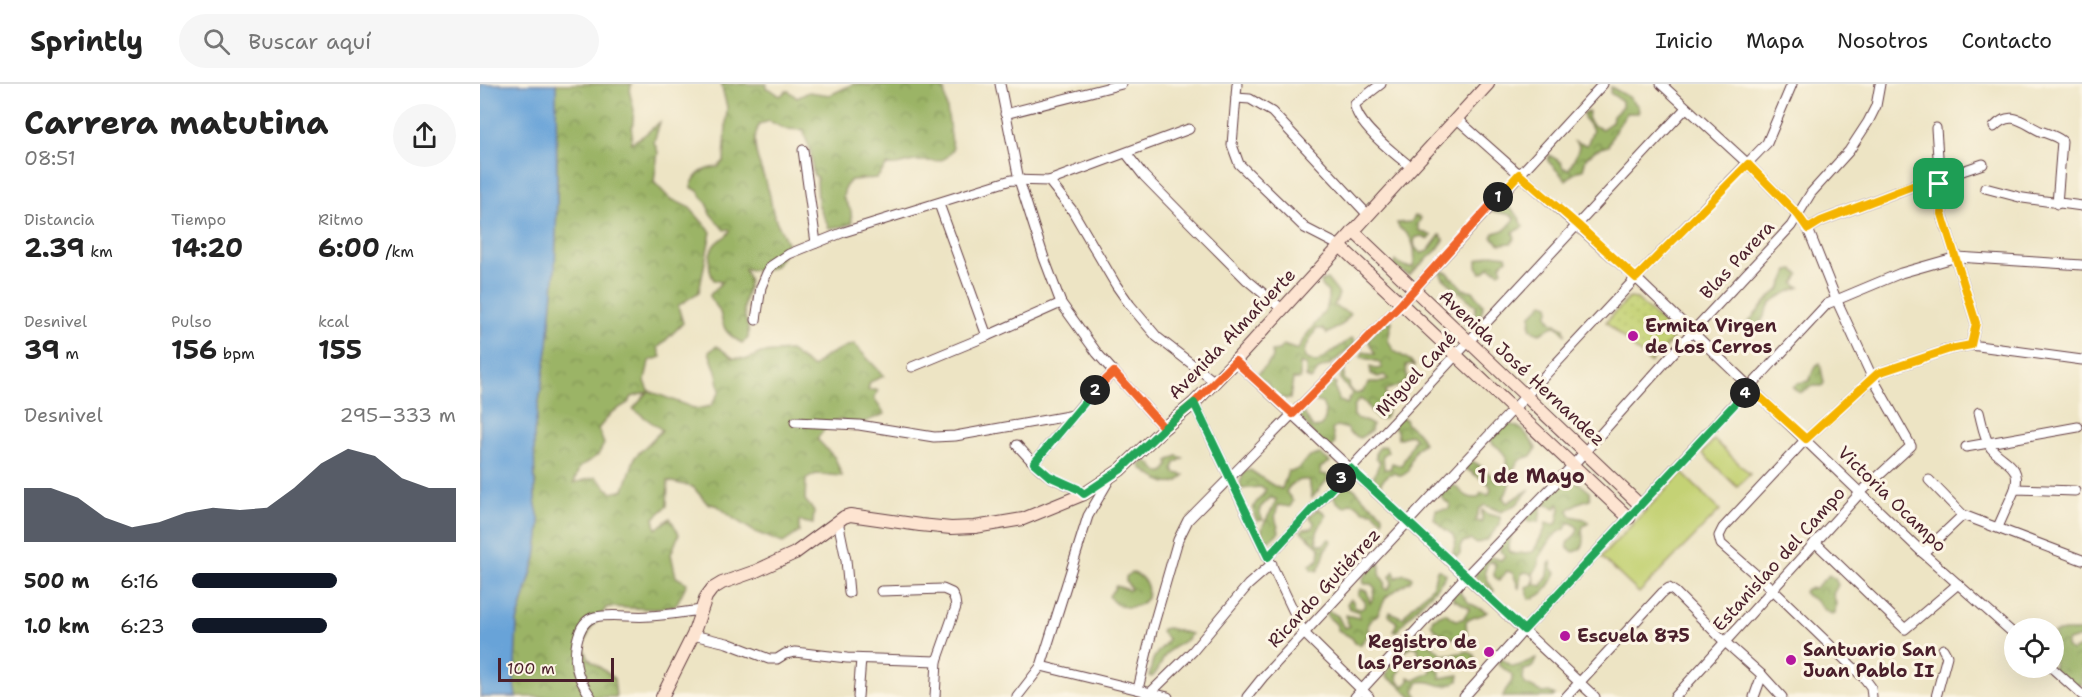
<!DOCTYPE html>
<html lang="es">
<head>
<meta charset="utf-8">
<style>
  :root { --surface:#fff; --page:#f6f6f6; --text:#222; --muted:#767676; --line:#e0e0e0; --accent:#111827 }
  body { margin:0; font-family:"Shantell Sans",sans-serif; background:var(--page); color:var(--text); height:100vh; display:flex; flex-direction:column; font-size:22px; white-space:nowrap }
  * { box-sizing:border-box; margin:0 }
  p { font-size:20px; color:var(--muted) }
  .icon { flex:none; width:33px; height:33px; fill:none; stroke:currentColor; stroke-width:2; stroke-linecap:round; stroke-linejoin:round }
  .map { position:relative; flex:1; overflow:hidden }
  .sheet { display:flex; flex-direction:column; background:var(--surface); width:480px }
  .sheet>* { flex:none }
  .controls { position:absolute; left:1524px; top:534px; display:grid; gap:12px }
  .controls a { display:grid; place-items:center; width:60px; height:60px; border-radius:50%; background:var(--surface); box-shadow:0 6px 24px #0002; font-size:30px }
  .scale { position:absolute; left:18px; bottom:15px; width:116px; box-sizing:border-box; padding-left:6px; border:3px solid #4a1f2b; border-top:0; font-size:16px; line-height:21px; white-space:nowrap; color:#4a1f2b; -webkit-text-stroke:4px #fcf5e5; paint-order:stroke }
  .pin { position:absolute; display:grid; place-items:center; width:51px; height:51px; color:#fff; margin:-26px; border-radius:12px; box-shadow:0 3px 9px #0006 }
  .km { position:absolute; width:30px; height:30px; margin:-15px; border-radius:50%; background:#222; color:#fff; font-size:16px; line-height:30px; text-align:center }
  .round { display:grid; place-items:center; flex:none; width:63px; height:63px; border-radius:32px; background:var(--page) }
  .headline { display:flex; align-items:center; justify-content:space-between; height:102px; padding:0 24px }
  h1 { font-size:33px; font-weight:700; line-height:45px }
  .stats { display:grid; grid-template-columns:repeat(3,1fr); gap:9px; height:102px; padding:6px 24px }
  .stats div { display:grid; align-content:center }
  .stats b { font-size:26px; font-weight:700 }
  .stats small { font-size:16px; font-weight:400 }
  .stats p { font-size:16px }
  .chart { height:168px; padding:12px 24px }
  .chart p { display:flex; justify-content:space-between }
  .chart svg { width:100%; height:108px; margin-top:6px; fill:var(--accent); opacity:.7 }
  ul { padding:0 24px; list-style:none; font-size:20px }
  li { display:grid; grid-template-columns:96px 72px 1fr; align-items:center; height:45px }
  li i { height:15px; border-radius:8px; background:var(--accent) }
  header { display:flex; align-items:center; gap:36px; box-sizing:border-box; height:84px; padding:0 30px; background:var(--surface); border-bottom:2px solid var(--line) }
  header strong { font-size:28px }
  nav { display:flex; gap:33px; margin-inline-start:auto; font-size:21px }
  .search { width:420px; height:54px; background:var(--page); display:flex; align-items:center; gap:15px; box-sizing:border-box; padding:0 21px; border-radius:33px; color:var(--muted); font-size:22px }
  main { display:flex; flex:1; min-height:0 }
  .map>svg:first-child { display:block }
</style>
</head>
<body>
<header>
<strong>Sprintly</strong>
<div class="search"><svg class="icon" aria-label="search" viewBox="0 0 24 24"><circle cx="10" cy="10" r="6"/><path d="M15 15l6 6"/></svg>Buscar aquí</div>
<nav><a>Inicio</a><a>Mapa</a><a>Nosotros</a><a>Contacto</a></nav>
</header>
<main>
<section class="sheet">
<div class="headline"><div><h1>Carrera matutina</h1><p>08:51</p></div><a class="round"><svg class="icon" aria-label="share" viewBox="0 0 24 24"><path d="M12 15V3M7 8l5-5 5 5M5 13v7h14v-7"/></svg></a></div>
<div class="stats">
<div><p>Distancia</p><b>2.39<small> km</small></b></div>
<div><p>Tiempo</p><b>14:20</b></div>
<div><p>Ritmo</p><b>6:00<small> /km</small></b></div>
</div>
<div class="stats">
<div><p>Desnivel</p><b>39<small> m</small></b></div>
<div><p>Pulso</p><b>156<small> bpm</small></b></div>
<div><p>kcal</p><b>155</b></div>
</div>
<div class="chart"><p><span>Desnivel</span>295–333 m</p>
<svg viewBox="0 0 160 44" preserveAspectRatio="none"><path d="M0 44V22L10 22L20 26L30 34L40 38L50 36L60 32L70 30L80 31L90 30L100 22L110 12L120 6L130 9L140 18L150 22L160 22V44z"/></svg>
</div>
<ul>
<li><b>500 m</b>6:16<i style="width:55%"></i></li>
<li><b>1.0 km</b>6:23<i style="width:51%"></i></li>
</ul>
</section>
<div class="map">
<svg width="1602" height="613" viewBox="0 0 1602 613">
  <defs>
    <pattern id="forest-crowns" width="20" height="18" patternUnits="userSpaceOnUse" patternTransform="scale(1.5)"><rect width="20" height="18" fill="#9bb466"/><path d="M2 6a3 3 0 1 1 6 0M12 15a3 3 0 1 1 6 0" fill="none" stroke="#809254"/></pattern>
    <pattern id="park-dots" width="8" height="8" patternUnits="userSpaceOnUse" patternTransform="scale(1.5)"><rect width="8" height="8" fill="#c4d274"/><path d="M2 2h.1M6 6h.1" fill="none" stroke="#aab465" stroke-width="1.8" stroke-linecap="round"/></pattern>
  </defs>
  <rect width="100%" height="100%" fill="#fcf5e5"/>
  <filter id="ink" filterUnits="userSpaceOnUse"><feTurbulence type="fractalNoise" baseFrequency=".0167" numOctaves="2"/><feDisplacementMap in="SourceGraphic" scale="12" xChannelSelector="R" yChannelSelector="G"/><feConvolveMatrix kernelMatrix="1 2 1 2 8 2 1 2 1" color-interpolation-filters="sRGB"/></filter>
  <filter id="wash" filterUnits="userSpaceOnUse"><feTurbulence type="fractalNoise" baseFrequency=".008" numOctaves="4" result="noise"/><feDisplacementMap in="SourceGraphic" scale="24" xChannelSelector="R" yChannelSelector="G"/><feGaussianBlur stdDeviation="1.35" result="paint"/><feColorMatrix in="noise" values="0 0 0 0 0 0 0 0 0 0 0 0 0 0 0 0 0 1.4 0 .05"/><feComposite in="paint" operator="in"/></filter>
  <g filter="url(#wash)">
    <rect width="100%" height="100%" fill="#ede4c4"/>
    <g fill="#c4d274" stroke="#877850" stroke-width="1.5">
      <polygon points="1234,356 1270,390 1257,403 1222,369"/>
      <polygon points="1202,389 1240,426 1159,509 1121,473"/>
    </g>
    <g fill="url(#forest-crowns)" stroke="#726a48" stroke-width="1.5" fill-rule="evenodd">
      <path d="M 76,0 L 151,0 L 150,10 L 154,26 L 151,59 L 163,52 L 180,38 L 174,58 L 178,68 L 174,98 L 189,114 L 210,124 L 231,148 L 219,208 L 198,222 L 203,239 L 178,264 L 181,273 L 169,277 L 165,297 L 169,307 L 216,325 L 231,322 L 240,307 L 237,290 L 229,268 L 237,262 L 253,274 L 268,275 L 281,269 L 310,267 L 333,284 C 343,271 359,265 374,260 L 404,292 L 390,298 L 388,306 L 398,306 L 394,315 L 405,330 L 377,341 L 359,335 L 348,341 L 337,355 L 355,374 L 362,392 L 336,390 L 326,395 L 325,416 L 334,427 L 333,440 L 319,437 L 319,448 L 303,459 L 275,448 L 254,435 L 238,422 L 227,419 L 213,403 L 188,397 L 187,422 L 174,434 L 176,445 L 190,434 L 199,450 L 191,470 L 196,493 L 207,499 L 196,521 L 176,525 L 127,523 L 111,544 L 103,562 L 109,575 L 134,594 L 136,613 L 36,613 L 34,600 L 37,538 L 56,473 L 59,452 L 60,439 L 55,417 L 54,349 L 68,260 L 75,186 L 77,114 ZM 168,308 L 153,325 L 182,346 L 155,373 L 144,406 L 132,409 L 116,393 L 94,399 L 99,384 L 118,371 L 124,360 L 118,345 L 131,329 L 148,319 L 152,313 Z"/>
      <path d="M 241,0 L 287,0 L 286,4 L 290,5 L 300,12 L 306,7 L 309,7 L 317,14 L 329,8 L 350,11 L 373,0 L 390,1 L 459,0 L 464,5 L 473,65 C 465,82 449,76 435,77 C 424,78 418,83 407,81 L 397,94 L 371,96 L 365,103 L 363,113 L 371,127 L 372,139 L 364,142 L 349,144 L 338,120 L 337,93 L 333,90 C 332,82 332,73 330,65 C 328,58 324,54 324,46 L 305,45 L 289,37 L 280,40 C 267,60 283,87 289,108 C 291,115 291,124 294,131 C 297,141 304,151 308,161 C 296,187 291,188 264,185 C 275,202 262,210 264,227 C 265,238 270,242 268,254 L 262,259 C 232,243 250,233 231,216 L 230,211 L 242,198 L 234,196 C 228,187 227,168 236,159 C 241,154 246,154 250,147 L 249,145 L 244,146 L 229,128 L 228,121 L 218,107 L 211,103 C 215,89 224,84 238,83 L 244,77 L 247,23 Z"/>
      <path d="M 1131,3 L 1149,13 L 1158,22 L 1159,29 L 1147,29 L 1136,45 L 1128,62 L 1116,66 L 1106,74 L 1103,86 L 1097,87 L 1086,96 L 1068,77 L 1069,71 L 1081,78 L 1083,84 L 1089,85 C 1093,77 1098,70 1099,62 L 1095,58 L 1107,61 L 1113,46 L 1105,36 L 1103,29 L 1109,28 L 1108,36 L 1112,41 L 1122,45 L 1132,38 L 1133,32 L 1142,23 L 1142,17 L 1130,9 Z"/>
      <path d="M 1017,119 C 1030,121 1040,131 1043,143 L 1033,148 L 1035,154 L 1031,159 L 1020,160 L 1012,153 L 1014,149 L 1026,145 L 1035,135 L 1031,131 L 1011,127 Z"/>
      <path d="M 935,132 L 941,134 L 938,140 L 938,146 L 952,152 L 948,155 L 941,152 L 935,154 C 933,162 935,165 942,169 L 948,167 L 960,151 L 964,156 L 957,166 L 929,191 L 913,183 L 915,177 L 927,183 L 933,183 C 936,172 935,158 927,150 C 922,145 919,146 917,139 L 931,138 Z"/>
      <polygon points="1012,170 1026,172 1027,175 1020,181 1022,186 1019,188 1009,183 1004,188 1001,189 997,182 997,176"/>
      <path d="M 1314,186 L 1319,191 L 1314,200 L 1320,203 C 1314,205 1295,214 1291,219 C 1283,229 1284,245 1268,247 L 1265,242 L 1290,213 L 1300,205 L 1308,187 Z"/>
      <path d="M 962,187 L 968,189 L 983,205 L 993,207 L 1003,221 C 1003,230 996,240 987,242 L 985,240 L 994,234 L 996,222 L 963,194 L 960,188 Z"/>
      <path d="M 847,195 L 859,210 L 854,222 L 871,230 L 863,240 L 847,250 L 843,245 L 836,245 L 824,267 L 825,274 L 836,279 L 872,254 L 876,259 L 851,280 L 839,285 L 831,296 L 826,293 L 826,281 L 820,280 L 820,295 L 813,295 L 810,315 C 798,314 789,309 787,298 L 774,292 L 780,288 L 793,274 L 792,267 L 799,266 L 803,261 L 818,266 C 824,249 841,237 848,220 L 848,208 L 842,203 L 841,197 Z"/>
      <polygon points="1063,219 1069,221 1070,225 1067,231 1072,238 1084,244 1085,250 1077,242 1071,243 1060,249 1054,248 1050,243 1051,231"/>
      <path d="M 905,237 L 912,237 L 908,256 L 914,267 L 931,277 L 935,283 L 932,280 L 926,281 L 927,294 L 924,300 L 906,306 C 904,318 913,322 904,335 L 897,335 C 890,328 889,319 880,315 C 874,320 873,324 874,332 C 880,337 886,336 892,341 L 891,347 L 880,354 L 869,349 L 868,345 L 857,342 L 852,346 L 855,359 L 851,365 L 839,358 L 816,327 L 822,326 L 833,344 L 840,343 C 847,335 847,329 842,319 L 831,316 L 849,297 L 856,299 L 855,305 L 860,317 L 867,320 L 872,309 L 860,295 L 864,282 L 871,279 L 865,282 L 864,295 L 869,299 L 870,305 L 876,310 L 882,308 L 890,298 L 903,298 L 908,295 L 904,291 L 898,293 L 891,290 L 890,283 L 896,285 L 902,284 L 899,278 L 881,273 L 883,268 L 895,270 L 888,256 Z"/>
      <path d="M 1340,279 L 1344,299 L 1342,302 L 1332,302 L 1320,309 L 1315,306 L 1313,303 L 1318,299 L 1329,297 C 1333,291 1332,282 1340,279 Z"/>
      <path d="M 919,332 L 925,335 L 927,341 C 934,344 941,351 944,359 C 939,362 935,366 933,371 C 927,380 933,387 921,392 L 915,389 L 909,390 L 901,398 L 902,404 L 894,404 L 891,399 L 900,378 L 896,374 L 896,368 L 900,363 L 906,362 L 908,368 L 903,371 L 904,385 L 910,385 L 912,379 L 921,382 L 935,354 L 931,350 L 918,355 L 917,347 L 913,342 Z"/>
      <path d="M 1028,340 C 1043,342 1048,352 1056,364 C 1051,378 1045,370 1038,378 C 1028,389 1032,404 1023,414 L 1027,419 L 1050,405 L 1037,420 L 1021,428 L 1005,421 L 999,425 L 996,437 L 1002,438 L 1002,426 L 1007,430 L 1020,433 L 1020,440 L 1008,455 L 997,460 L 991,456 L 983,458 L 980,463 L 980,470 L 975,473 L 973,468 L 976,456 L 973,451 L 963,444 L 954,435 L 956,426 L 969,425 L 970,420 L 965,417 L 961,412 L 963,406 L 969,402 L 975,402 C 984,409 986,415 998,414 L 1001,409 L 1009,411 L 1011,405 L 1009,400 L 983,383 L 991,377 C 1002,380 1007,390 1018,396 L 1027,393 L 1026,373 L 1020,365 L 1012,359 L 1011,352 L 1014,348 Z"/>
      <path d="M 840,370 L 850,378 L 840,384 L 841,390 L 847,391 L 848,395 L 832,414 L 829,396 C 819,395 810,399 806,408 L 813,417 L 810,423 L 798,421 C 793,439 796,432 799,448 L 789,457 C 770,447 795,429 796,415 L 790,414 L 780,424 L 780,430 L 783,436 L 777,437 C 767,418 780,420 786,405 L 780,403 L 761,405 L 760,399 L 764,388 L 770,386 C 779,391 793,404 802,405 L 808,387 C 817,388 820,383 825,377 C 828,373 835,371 840,370 Z"/>
      <path d="M 697,372 L 703,374 L 695,379 L 693,385 L 695,389 L 704,391 C 691,410 673,392 661,384 L 660,381 C 670,372 672,383 678,388 L 684,388 L 689,381 L 688,377 Z"/>
      <path d="M 1081,389 L 1099,399 L 1110,408 L 1110,415 L 1098,419 L 1088,426 L 1091,432 L 1104,435 L 1109,439 L 1103,442 L 1102,448 C 1106,458 1104,465 1094,468 L 1088,465 L 1087,459 L 1096,450 L 1098,444 L 1092,439 L 1088,439 L 1085,445 C 1070,451 1067,463 1059,474 L 1059,480 L 1053,490 L 1055,500 L 1062,502 L 1068,491 L 1069,480 L 1071,478 L 1072,484 L 1076,489 C 1071,501 1062,513 1049,515 L 1046,503 L 1052,501 L 1055,496 L 1052,490 L 1046,488 L 1041,490 L 1039,505 L 1033,489 L 1027,487 L 1019,497 L 1014,492 L 1015,480 L 1010,477 C 1000,487 1008,497 1014,507 L 1008,510 L 995,497 L 996,485 L 1009,472 L 1021,476 L 1025,471 L 1020,467 L 1019,461 L 1032,448 C 1031,455 1028,460 1029,467 L 1034,470 L 1053,468 L 1065,445 L 1066,439 L 1073,441 L 1077,439 L 1080,424 L 1078,419 L 1076,424 L 1064,420 L 1061,424 L 1059,438 L 1048,437 L 1045,431 L 1073,398 L 1076,392 Z"/>
      <path d="M 863,400 C 877,404 878,409 887,418 C 892,422 898,425 903,431 L 903,437 L 893,428 L 884,427 L 876,420 L 870,419 L 865,423 C 851,417 850,406 863,400 Z"/>
      <path d="M 838,425 L 844,428 L 846,431 C 841,441 834,448 837,459 L 843,461 L 849,455 L 852,457 C 842,466 845,478 837,487 L 831,485 L 830,481 L 839,475 L 840,464 L 821,447 L 824,445 L 833,444 L 834,438 L 829,433 Z"/>
      <polygon points="897,479 900,479 900,492 905,498 904,504 907,506 912,499 910,492 914,487 916,494 924,490 932,493 931,496 906,513 898,530 888,539 888,551 880,561 875,559 872,554 858,546 856,540 847,532 847,526 858,532 864,544 870,542 867,538 866,531 879,534 879,528 870,525 867,520 870,515 873,517 875,524 881,525 884,523 885,517 878,511 880,505 887,507 890,519 893,514 895,504 891,500 884,500 883,494"/>
      <path d="M 957,486 L 960,486 L 966,490 L 965,493 C 955,507 943,517 931,530 C 925,536 922,543 915,548 L 913,547 L 917,539 L 908,530 L 910,528 L 923,534 C 930,522 941,515 950,505 C 956,499 954,493 957,486 Z"/>
      <path d="M 651,488 C 664,493 670,500 667,514 C 658,526 636,527 629,512 L 636,502 L 649,506 L 651,505 L 646,497 L 646,493 Z"/>
      <path d="M 1349,491 L 1355,495 L 1358,501 L 1353,510 L 1356,519 L 1355,529 L 1352,530 C 1340,525 1343,522 1336,517 C 1331,513 1328,514 1324,508 L 1326,505 L 1335,504 Z"/>
      <path d="M 973,508 L 980,508 L 989,519 L 1007,528 C 1000,534 993,531 986,538 L 987,551 L 975,555 L 955,546 L 951,540 L 953,534 L 965,529 L 976,536 L 983,535 L 990,524 L 973,515 Z"/>
      <path d="M 688,544 L 711,550 C 706,560 695,560 688,568 C 681,575 681,585 672,593 L 669,592 C 672,585 670,579 675,572 C 679,565 685,562 688,555 L 681,548 L 682,545 Z"/>
      <path d="M 944,546 L 949,559 L 963,571 C 973,569 977,571 988,567 L 994,571 L 996,577 L 992,583 L 975,577 L 964,582 L 959,578 L 956,583 L 960,588 L 960,594 L 979,591 L 978,597 C 957,609 956,594 939,598 L 934,606 L 938,613 L 931,613 L 917,599 L 906,593 L 910,581 L 917,581 L 920,586 L 917,592 L 919,598 L 924,602 L 929,597 L 929,593 L 935,596 L 951,588 L 950,579 L 939,573 L 938,564 L 932,562 L 921,569 L 937,549 Z"/>
      <path d="M 1585,547 L 1602,547 L 1602,553 L 1588,557 L 1586,560 L 1586,563 L 1591,567 L 1602,562 L 1602,601 L 1591,601 C 1588,598 1585,594 1581,592 C 1575,588 1570,590 1567,584 L 1574,584 L 1574,549 Z"/>
      <path d="M 1021,574 L 1031,582 L 1038,582 L 1056,574 C 1054,582 1052,585 1044,586 L 1043,595 L 1045,600 L 1063,609 L 1069,608 L 1075,611 L 1073,613 L 1023,613 L 1025,607 L 1032,597 L 1032,591 L 1018,580 Z"/>
    </g>
    <polygon fill="url(#park-dots)" stroke="#877850" stroke-width="1.5" points="1149,214 1157,215 1193,250 1192,256 1170,279 1126,238"/>
    <polygon fill="#68a3d8" stroke="#596182" stroke-width="1.5" points="0,0 76,0 77,114 75,186 68,260 54,349 55,417 60,439 59,452 56,473 37,538 34,600 36,613 0,613"/>
  </g>
  <g filter="url(#ink)">
    <g fill="none" stroke-linecap="round" stroke-linejoin="round">
      <g stroke="#623d42" stroke-width="11">
        <g id="street">
          <polyline points="520,0 539,96 564,174 581,219 617,269 684,344"/>
          <polyline points="757,0 752,61 759,80 825,144 860,162"/>
          <path d="M 901,0 L 875,20 C 875,40 916,71 931,83"/>
          <polyline points="1181,0 1268,80 1318,131 1328,145 1356,215 1392,293 1431,362 1381,408 1195,613"/>
          <polyline points="756,14 770,15 792,28 888,131"/>
          <polyline points="525,30 642,0"/>
          <polyline points="976,34 1156,194 1443,469 1534,550"/>
          <path d="M 1514,43 C 1531,25 1543,39 1560,47 C 1568,50 1576,52 1582,57 L 1577,120"/>
          <polyline points="1456,44 1462,130 1496,239 1491,261"/>
          <polyline points="323,66 336,159"/>
          <polyline points="646,69 664,92 720,149 767,196 802,225"/>
          <polyline points="1459,95 1503,80"/>
          <polyline points="569,97 709,45"/>
          <polyline points="1505,104 1543,114 1602,122"/>
          <polyline points="459,120 507,252"/>
          <polyline points="1328,145 1341,137 1435,101 1459,100"/>
          <polyline points="276,236 281,203 287,189 291,182 309,170 364,148 531,96 569,97 592,126 636,201 650,221 677,253 735,298"/>
          <polyline points="755,277 1115,613"/>
          <polyline points="432,283 507,252 581,219"/>
          <polyline points="714,319 824,549 889,613"/>
          <path d="M 1499,328 C 1502,339 1504,354 1511,364 C 1524,379 1542,381 1535,405"/>
          <polyline points="315,338 379,341 454,353 475,352 594,331"/>
          <path d="M 537,361 C 547,372 557,384 569,392 C 580,399 593,401 604,410"/>
          <polyline points="1486,363 1598,343"/>
          <polyline points="554,379 610,311 634,288"/>
          <polyline points="1449,396 1483,431 1602,476"/>
          <polyline points="358,437 366,476 369,509"/>
          <polyline points="1518,443 1535,405 1595,407"/>
          <polyline points="1335,458 1425,545 1478,500"/>
          <polyline points="1443,469 1483,431"/>
          <polyline points="788,473 1206,24"/>
          <polyline points="401,507 463,505 472,509 475,516 476,523 457,577 455,613"/>
          <polyline points="213,551 247,559 289,575 297,575 305,570 315,568 367,574 457,577"/>
          <polyline points="561,582 688,613"/>
          <polyline points="1572,584 1602,611"/>
          <polyline points="1282,591 1302,613"/>
          <polyline points="658,605 673,543 698,456 708,436 921,220 1123,0"/>
          <path d="M 111,613 C 106,605 100,597 98,589 C 92,573 96,537 115,533 C 134,529 152,534 170,532 C 187,531 204,528 221,526"/>
          <polyline points="378,613 381,575"/>
          <polyline points="537,613 561,582 608,432 629,396"/>
          <polyline points="666,613 713,567 768,501 792,480"/>
          <polyline points="767,613 783,593 1156,194 1287,59 1312,0"/>
          <polyline points="875,613 986,492 1093,381 1213,247 1311,142 1331,109 1369,67 1388,38 1396,22 1400,0"/>
          <polyline points="984,613 1044,546 1347,220 1421,189 1477,173 1602,181"/>
          <polyline points="1086,613 1182,509 1189,504 1195,508 1245,558 1282,591 1274,613"/>
          <polyline points="1392,613 1391,603 1385,595 1291,504 1241,460 1239,452 1243,444 1326,355 1398,289 1470,265 1491,261 1602,276"/>
          <polyline points="1456,613 1467,572 1463,565"/>
        </g>
      </g>
      <g stroke="#623d42" stroke-width="14">
        <g id="secondary">
          <polyline points="873,147 1160,421"/>
          <polyline points="860,162 1149,434"/>
          <polyline points="182,613 213,551 226,513 232,505 242,499 276,487 315,469 364,433 370,431 440,441 471,444 495,443 543,435 604,410 640,386 684,344 714,319 755,277 1008,0"/>
        </g>
      </g>
      <use href="#street" stroke="#fff" stroke-width="9"/>
      <use href="#secondary" stroke="#fde4d1" stroke-width="12"/>
    </g>
  </g>
  <g fill="none" stroke-linecap="round" stroke-linejoin="round" filter="url(#ink)">
    <g stroke="#fff" stroke-width="12">
      <polyline id="split-1" points="1018,113 1039,90 1098,141 1156,194 1268,80 1318,131 1328,145 1341,137 1435,101 1459,100"/>
    </g>
    <g stroke="#fff" stroke-width="12">
      <polyline id="split-2" points="615,306 634,288 684,344 714,319 755,277 813,330 921,220 1018,113"/>
    </g>
    <g stroke="#fff" stroke-width="12">
      <polyline id="split-3" points="615,306 554,379 569,392 598,405 604,410 640,386 684,344 714,319 788,473 861,394"/>
    </g>
    <g stroke="#fff" stroke-width="12">
      <polyline id="split-4" points="861,394 870,384 1044,546 1265,309"/>
    </g>
    <g stroke="#fff" stroke-width="12">
      <polyline id="split-5" points="1265,309 1270,304 1326,355 1398,289 1470,265 1491,261 1496,239 1462,130 1459,100"/>
    </g>
    <use href="#split-1" stroke="#f5b400" stroke-width="8"/>
    <use href="#split-2" stroke="#f0652b" stroke-width="8"/>
    <use href="#split-3" stroke="#22a559" stroke-width="8"/>
    <use href="#split-4" stroke="#22a559" stroke-width="8"/>
    <use href="#split-5" stroke="#f5b400" stroke-width="8"/>
  </g>
  <g fill="#b5179e" stroke="#fcf5e5" stroke-width="2">
    <circle cx="1153" cy="252" r="6"/>
    <circle cx="1085" cy="552" r="6"/>
    <circle cx="1009" cy="568" r="6"/>
    <circle cx="1311" cy="576" r="6"/>
  </g>
  <g text-anchor="middle" stroke-width="6" stroke-linejoin="round" paint-order="stroke">
    <g font-size="18" fill="#4a1f2b" stroke="#fcf5e5">
      <text transform="translate(1257 176) rotate(-47)" y="6">Blas Parera</text>
      <text transform="translate(752 250) rotate(-46)" y="6">Avenida Almafuerte</text>
      <text transform="translate(1042 284) rotate(43)" y="6">Avenida José Hernandez</text>
      <text transform="translate(936 290) rotate(-47)" y="6">Miguel Cané</text>
      <text transform="translate(1412 415) rotate(44)" y="6">Victoria Ocampo</text>
      <text transform="translate(1299 475) rotate(-48)" y="6">Estanislao del Campo</text>
      <text transform="translate(844 504) rotate(-47)" y="6">Ricardo Gutiérrez</text>
    </g>
    <g font-size="18" font-weight="bold" fill="#4a1f2b" stroke="#fcf5e5" text-anchor="start">
      <text x="1165" y="248">Ermita Virgen<tspan x="1165" dy="21">de Los Cerros</tspan></text>
      <text x="1097" y="558">Escuela 875</text>
      <text x="997" y="564" text-anchor="end">Registro de<tspan x="997" dy="21">las Personas</tspan></text>
      <text x="1323" y="572">Santuario San<tspan x="1323" dy="21">Juan Pablo II</tspan></text>
    </g>
    <g font-size="20" font-weight="bold" fill="#4a1f2b" stroke="#fcf5e5">
      <text x="1051" y="399">1 de Mayo</text>
    </g>
  </g>
</svg>
<div class="controls">
<a><svg class="icon" aria-label="locate" viewBox="0 0 24 24"><circle cx="12" cy="12" r="6"/><path d="M12 2v4M12 18v4M2 12h4M18 12h4"/></svg></a>
</div>
<div class="scale">100 m</div>
<div class="pin" style="left:1459px;top:100px;background:#1e9e55"><svg class="icon" aria-label="arrive" viewBox="0 0 24 24"><path d="M6 21V4h12l-3 4 3 4H6"/></svg></div>
<b class="km" style="left:1018px;top:113px">1</b>
<b class="km" style="left:615px;top:306px">2</b>
<b class="km" style="left:861px;top:394px">3</b>
<b class="km" style="left:1265px;top:309px">4</b>
</div>
</main>
</body>
</html>
